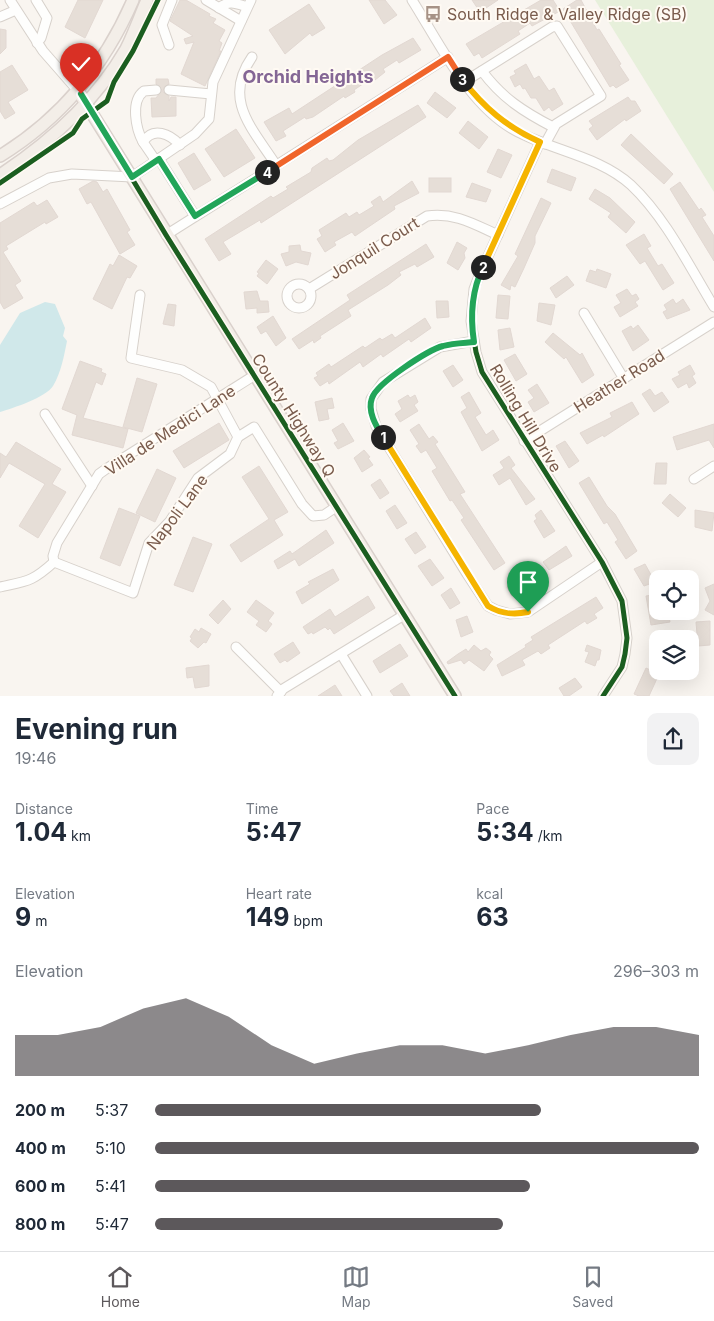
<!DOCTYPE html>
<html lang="en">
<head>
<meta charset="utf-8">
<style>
  :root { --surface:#fff; --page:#f2f2f3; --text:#1f2937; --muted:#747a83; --line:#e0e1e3; --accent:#5c585b }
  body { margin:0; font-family:Inter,sans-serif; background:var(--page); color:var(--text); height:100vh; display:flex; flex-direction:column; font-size:19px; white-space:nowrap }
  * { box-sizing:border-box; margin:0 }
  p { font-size:16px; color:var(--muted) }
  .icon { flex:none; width:28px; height:28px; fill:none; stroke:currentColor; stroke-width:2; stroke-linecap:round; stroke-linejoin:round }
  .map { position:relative; height:696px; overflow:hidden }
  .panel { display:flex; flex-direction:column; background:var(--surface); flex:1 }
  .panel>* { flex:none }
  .fabs { position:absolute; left:649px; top:570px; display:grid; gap:10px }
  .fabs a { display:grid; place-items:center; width:50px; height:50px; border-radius:10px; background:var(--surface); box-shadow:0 5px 20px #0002; font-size:25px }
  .pin { position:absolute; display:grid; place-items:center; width:42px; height:42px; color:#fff; margin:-51px -21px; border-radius:50% 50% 50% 0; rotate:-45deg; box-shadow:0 0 5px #0007 }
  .pin .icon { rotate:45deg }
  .km { position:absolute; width:25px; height:25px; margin:-12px; border-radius:50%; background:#222; color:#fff; font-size:14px; line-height:25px; text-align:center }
  .round { display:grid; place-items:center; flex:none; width:52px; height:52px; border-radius:10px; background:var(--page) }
  .head { display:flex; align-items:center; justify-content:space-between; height:85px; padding:0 15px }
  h1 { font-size:28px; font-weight:700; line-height:38px }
  .stats { display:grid; grid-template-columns:repeat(3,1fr); gap:8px; height:85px; padding:5px 15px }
  .stats div { display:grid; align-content:center }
  .stats b { font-size:25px; font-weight:700 }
  .stats small { font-size:14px; font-weight:400 }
  .stats p { font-size:14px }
  .chart { height:140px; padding:10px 15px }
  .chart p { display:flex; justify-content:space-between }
  .chart svg { width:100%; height:90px; margin-top:5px; fill:var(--accent); opacity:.7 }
  ul { padding:0 15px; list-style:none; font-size:16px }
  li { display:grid; grid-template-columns:80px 60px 1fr; align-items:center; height:38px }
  li i { height:12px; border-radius:6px; background:var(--accent) }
  .menu { display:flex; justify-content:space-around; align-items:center; height:70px; border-top:1px solid var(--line); background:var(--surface); font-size:14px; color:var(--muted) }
  .menu a { display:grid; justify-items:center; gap:2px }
  .menu .active { color:var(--accent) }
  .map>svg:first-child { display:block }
</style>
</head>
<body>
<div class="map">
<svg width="714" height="696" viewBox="0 0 714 696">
  <rect width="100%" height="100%" fill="#f9f5f0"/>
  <polygon fill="#e7f0db" points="595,0 714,0 714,192"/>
  <path fill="#d0e8ea" d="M 45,302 L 55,304 L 65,328 L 63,336 L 67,341 C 64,356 61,373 53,386 C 45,398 13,408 0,412 L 0,345 L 20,313 Z"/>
  <g fill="#e6ded7" stroke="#e2d8d2">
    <polygon points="78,0 103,0 85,38 65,27"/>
    <polygon points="180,0 186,0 210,14 209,16 216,19 213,23 225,30 219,41 222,43 219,51 221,51 205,86 181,74 194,42 186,44 184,39 193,36 170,21"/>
    <polygon points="369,0 385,0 397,15 384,24"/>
    <polygon points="472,0 498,0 480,12"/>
    <polygon points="541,0 553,0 560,11 532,26 530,23 518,31 520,34 482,58 479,53 474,56 466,44"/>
    <polygon points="577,0 581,0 597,30 599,29 621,64 619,65 629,80 616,88 613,85 610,87 563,9"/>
    <polygon points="309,4 325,28 312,36 310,33 285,54 269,30"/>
    <polygon points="0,29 6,30 6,48 0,54"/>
    <polygon points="413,38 421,50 399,63 397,60 383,69 385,72 375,80 373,77 354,90 355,92 345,98 344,96 313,117 306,119 305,117 283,131 286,136 276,141 264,122 289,108 292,114 382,55"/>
    <polygon points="526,64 534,79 539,76 549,91 554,88 563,104 552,111 549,107 544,111 536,98 531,98 525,88 523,89 520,84 515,87 510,77 516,74 514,71"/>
    <polygon points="12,65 28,90 8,102 15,113 5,119 0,111 0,72"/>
    <polygon points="156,79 168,79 169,84 164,87 163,92 169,96 169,101 171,97 176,97 176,116 152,117 151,98 156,98 162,90 156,84"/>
    <polygon points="435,92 456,108 447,118 427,103"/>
    <polygon points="628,97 631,101 635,101 641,111 626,121 625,119 597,140 589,129 593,126 589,121"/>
    <polygon points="418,105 426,117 261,223 260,220 223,242 231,254 219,261 205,239 271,196 273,198 288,189 286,187 311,172 312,168 327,158 329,161 333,160 358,140"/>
    <polygon points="468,121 488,137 479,149 459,133"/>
    <polygon points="236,129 255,158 224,177 205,149"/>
    <polygon points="631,134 673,174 664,184 621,145"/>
    <polygon points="498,149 512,155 501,178 487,172"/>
    <polygon points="194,153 211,180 194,190 178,163"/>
    <polygon points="552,169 576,178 571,191 547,182"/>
    <rect x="429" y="178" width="22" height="14"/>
    <polygon points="93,181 97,182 103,192 107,189 130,230 127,232 135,245 120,254 91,202 87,204 79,189"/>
    <polygon points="412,181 419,193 394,206 395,209 355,236 352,232 334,242 336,245 325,252 317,239 322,236 319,230 346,213 349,217 357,212 359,215 374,206 371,202 380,196 383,202"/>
    <polygon points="680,182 699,210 701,208 706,215 702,217 714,236 714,261 670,189"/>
    <polygon points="472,183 491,190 486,202 466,197"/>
    <polygon points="595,189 610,198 635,222 626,233 608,217 611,213 589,199"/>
    <polygon points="541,198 551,203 535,236 535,243 524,268 515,287 511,285 510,290 501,285 518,256 515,254"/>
    <polygon points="47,200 58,217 46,224 45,222 6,246 8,249 3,252 21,281 15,285 23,298 4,309 0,302 0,223 34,202 37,206"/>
    <polygon points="644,234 651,246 647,248 658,266 662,264 674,283 663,290 645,261 640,264 626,245"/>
    <polygon points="457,242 467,248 464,253 465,258 458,270 447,263"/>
    <polygon points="426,244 434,257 417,267 415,264 399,272 401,275 388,285 348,310 351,316 320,336 321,338 314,343 313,340 299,349 292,339 350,300 347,295"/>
    <polygon points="300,245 301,251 311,253 308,265 296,262 286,266 281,254 289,252 289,246"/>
    <polygon points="119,255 137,266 130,278 127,277 112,309 93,299 110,264 113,266"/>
    <polygon points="266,260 278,269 267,284 257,276 259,273 257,272"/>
    <polygon points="597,269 611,274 606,288 586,281 590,270 596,272"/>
    <polygon points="567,276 574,285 556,298 550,288"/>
    <polygon points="627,289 632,296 636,294 639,299 635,302 638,306 620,317 614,307 621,303 616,295"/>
    <polygon points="257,291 260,301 268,301 269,312 257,313 257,308 246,309 244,292"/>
    <polygon points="498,295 510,296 508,319 496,318"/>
    <polygon points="673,299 676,304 683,299 690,310 667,319 663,312 667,310 664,305"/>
    <polygon points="436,301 448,301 449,317 437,318"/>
    <polygon points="539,303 555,305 551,325 537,321"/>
    <polygon points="168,304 176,305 174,326 163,324"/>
    <polygon points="273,316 286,338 276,346 266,331 261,334 257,327"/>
    <polygon points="425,318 431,328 411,342 409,339 383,357 381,354 363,367 360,362 329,384 328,381 320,386 314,378 318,376 316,373 329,364 331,367 363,346 365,348 380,338 382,340 392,334 395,338"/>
    <polygon points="638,325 649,340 633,351 622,331 631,326 633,329"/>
    <polygon points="510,328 514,347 500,350 498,330"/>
    <polygon points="553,333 580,355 582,353 594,375 582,383 566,357 564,359 545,342"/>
    <polygon points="515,354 527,374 516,381 504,360"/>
    <polygon points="80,361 102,369 101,372 106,374 102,385 96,382 83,418 128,429 123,448 72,435 77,415 62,409"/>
    <polygon points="453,365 463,380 453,387 443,371"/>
    <polygon points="690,365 695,374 692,376 696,383 689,388 687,383 678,388 672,379 680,375 678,372"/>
    <polygon points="137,378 157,384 142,432 123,427"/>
    <polygon points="537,384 549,403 534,412 528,402 534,398 528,390"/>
    <polygon points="650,389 655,396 662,392 669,402 654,412 642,394"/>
    <polygon points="469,392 481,413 475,417 486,435 493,430 499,440 482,451 461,412 467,408 461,397"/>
    <polygon points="408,395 410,398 415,395 418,402 414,405 418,411 400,422 395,414 402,409 398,401"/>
    <polygon points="332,398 334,408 327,409 329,419 319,421 315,402"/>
    <polygon points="632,402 639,414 604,437 603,435 587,444 580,433 612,417 610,413"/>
    <polygon points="219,423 229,440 184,468 173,451"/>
    <polygon points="343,423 354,441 338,449 334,443 338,441 332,430"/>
    <polygon points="419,424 429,439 433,436 438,442 435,444 465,492 460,494 505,563 494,570 461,520 464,518 452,500 450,501 432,471 437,468 426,450 421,453 416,446 419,444 410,430"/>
    <polygon points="714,424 714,448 709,440 677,450 673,437"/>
    <polygon points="565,441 579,461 569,468 556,446"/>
    <polygon points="16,442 61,469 52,484 66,492 38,538 19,526 45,484 9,463 0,478 0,453 6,457"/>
    <polygon points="364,450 370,457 368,458 373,465 362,472 354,458"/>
    <polygon points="509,456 515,465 511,468 535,499 526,505 510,478 499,485 493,475 504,468 500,462"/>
    <polygon points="656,463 667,463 666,484 654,484"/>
    <polygon points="259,466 288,512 274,520 283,535 241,562 230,545 269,519 242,477"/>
    <polygon points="157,469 176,478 155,522 136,513"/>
    <polygon points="589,477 607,506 615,514 637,551 626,559 615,542 618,540 607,522 604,524 579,483"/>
    <polygon points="380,479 389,493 380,499 371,485"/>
    <polygon points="670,494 686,508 678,517 662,503"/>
    <polygon points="395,505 407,523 397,529 386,511"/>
    <polygon points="119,508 140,516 120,566 100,558"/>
    <polygon points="541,510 555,531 544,538 534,521 537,519 535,515"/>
    <polygon points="695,510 714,513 712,531 695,527"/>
    <polygon points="326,530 334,543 299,566 295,559 278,569 274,561 290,551 292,554"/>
    <polygon points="416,532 426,547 415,554 405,539"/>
    <polygon points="193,537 212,544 193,592 174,585"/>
    <polygon points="566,546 572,556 549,570 543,562"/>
    <polygon points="430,559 444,578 432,586 418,566"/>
    <polygon points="645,564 655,582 644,586 634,569"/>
    <polygon points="521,568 531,584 512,596 507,587 511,585 509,582 514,579 512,574"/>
    <polygon points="333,569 339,580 302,604 296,592 310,584 308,582"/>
    <polygon points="714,584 714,615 705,610 710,601 705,588"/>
    <polygon points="451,588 460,603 450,609 441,595"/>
    <polygon points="658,594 658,611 668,611 670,622 651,625 646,596"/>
    <polygon points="368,596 375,608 334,634 330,628 328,630 325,627 313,634 312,632 308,634 303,627 330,609 335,617"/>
    <polygon points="596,597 603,608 594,614 597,618 587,624 585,621 548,645 550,648 541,654 538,651 522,660 525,665 502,676 497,665 526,647 525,645 533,640 531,637"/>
    <polygon points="223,600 231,609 218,624 209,615"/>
    <polygon points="256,600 274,613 268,621 272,624 266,632 256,625 259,621 247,612"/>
    <polygon points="467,616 473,632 461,637 456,620"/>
    <polygon points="710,621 710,645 698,646 696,622"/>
    <polygon points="201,628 211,634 206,643 204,642 198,648 190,641 192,638 190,637 195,629 199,632"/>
    <polygon points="293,642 300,653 287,662 285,660 280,663 274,654"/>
    <polygon points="400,644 408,656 380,673 373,661"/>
    <polygon points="474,645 481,651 486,648 491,652 489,655 493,659 484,671 469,660 464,664 461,660 448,664 447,662 458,654 466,649 468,652"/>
    <polygon points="587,645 601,650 599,660 597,660 595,666 585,662 589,652 585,651"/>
    <polygon points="209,665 209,686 195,688 193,677 187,678 186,668"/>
    <polygon points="646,668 659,674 649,696 639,696 634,694"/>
    <polygon points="575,678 582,687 569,696 564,696 559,688"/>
    <polygon points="402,683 410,696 394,696 390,691"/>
    <polygon points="335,685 342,696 318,696"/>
  </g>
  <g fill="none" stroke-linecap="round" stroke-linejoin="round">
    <g stroke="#d7d1cb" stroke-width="11">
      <g id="minor">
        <polyline points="10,0 43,51 78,91"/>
        <polyline points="36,0 47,18 41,38 37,43"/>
        <polyline points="206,0 241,21"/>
        <path d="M 412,0 C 440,44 470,108 518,132 C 555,151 600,157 631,185 C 666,218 689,266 714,307"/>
        <path d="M 219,8 C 229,0 235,3 247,7"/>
        <polyline points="0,17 16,10"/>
        <polyline points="169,45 162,25 172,0"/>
        <path d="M 252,57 C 222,100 253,129 276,165"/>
        <path d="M 482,71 C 502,98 524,112 553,127"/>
        <polyline points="464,82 552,27 557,26 601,96 556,124 545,144"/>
        <polyline points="169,90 211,94"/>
        <path d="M 143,142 C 136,129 130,101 144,91 L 156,90"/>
        <polyline points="540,142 479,276 474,289 471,321 476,352 482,372 602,562 622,601 627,638 625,654 622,667 603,696"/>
        <polyline points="159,159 195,216"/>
        <path d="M 156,161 L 143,142 C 153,126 170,134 180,145"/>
        <polyline points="0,204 49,178 72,174 132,177 195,134 209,119 213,82 251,0"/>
        <polyline points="166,235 448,57"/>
        <circle cx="299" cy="296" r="12"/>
        <path d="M 309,289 L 427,216 C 454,212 474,224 498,235"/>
        <polyline points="140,295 131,358 182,370 211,387 238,437 230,454 198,478 170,521 149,543 133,593 54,562 53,556 57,543 99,474 106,469 255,375"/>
        <polyline points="584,313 624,379"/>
        <polyline points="474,341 440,347 383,382 371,399 371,409 376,426 467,574 488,606 496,610 510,614 528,612 602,562"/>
        <polyline points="45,414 92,486"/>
        <polyline points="238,437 254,427 302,504 313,516 324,515 336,507"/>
        <polyline points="524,441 714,322"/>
        <polyline points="694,479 714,466"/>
        <path d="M 0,587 C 27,581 32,582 54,562"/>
        <polyline points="236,647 281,692"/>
        <polyline points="341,654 367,696"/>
        <polyline points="277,696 283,689 404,615"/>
      </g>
    </g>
    <g stroke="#dad1cc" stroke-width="14">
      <g id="major">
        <polyline points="78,91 455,696"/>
        <path d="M 0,156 C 60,119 105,65 133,0"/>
        <path d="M 0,175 C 50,142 96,101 126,49 C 134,33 140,16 147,0"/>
      </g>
    </g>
    <use href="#minor" stroke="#fefefd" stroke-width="9"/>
    <use href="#major" stroke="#f3eee8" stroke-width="11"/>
    <g stroke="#fffaf3" stroke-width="8">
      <g id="cycleway">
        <polyline points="540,142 479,276 474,289 471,321 476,352 482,372 602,562 622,601 627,638 625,654 622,667 603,696"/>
        <polyline points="113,147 166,235 455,696"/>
        <polyline points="0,183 73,133 82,119 107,101 114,82 133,51 158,0"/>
      </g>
    </g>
    <use href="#cycleway" stroke="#1b5e20" stroke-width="5"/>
  </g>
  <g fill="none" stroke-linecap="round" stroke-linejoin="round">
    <g stroke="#fff" stroke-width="10">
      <path id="split-1" d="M 383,437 L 488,606 C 501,614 513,615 528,612"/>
    </g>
    <g stroke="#fff" stroke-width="10">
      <path id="split-2" d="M 383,437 C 376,426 367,411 372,398 C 377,383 428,350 443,346 C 453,343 464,343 474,342 C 470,316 472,290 483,267"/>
    </g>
    <g stroke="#fff" stroke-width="10">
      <path id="split-3" d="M 462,79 C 484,108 507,127 540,142 L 483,267"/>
    </g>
    <g stroke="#fff" stroke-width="10">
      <polyline id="split-4" points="267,172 448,57 462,79"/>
    </g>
    <g stroke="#fff" stroke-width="10">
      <polyline id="split-5" points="81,94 132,177 159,159 195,216 267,172"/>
    </g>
    <use href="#split-1" stroke="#f5b400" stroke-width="6"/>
    <use href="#split-2" stroke="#22a559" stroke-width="6"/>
    <use href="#split-3" stroke="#f5b400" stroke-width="6"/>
    <use href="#split-4" stroke="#f0652b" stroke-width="6"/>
    <use href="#split-5" stroke="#22a559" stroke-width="6"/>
  </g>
  <defs>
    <g id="bus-bare" transform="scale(1.35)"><path d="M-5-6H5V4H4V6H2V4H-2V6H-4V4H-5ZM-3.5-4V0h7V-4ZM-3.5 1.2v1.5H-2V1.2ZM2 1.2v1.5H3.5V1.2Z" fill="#a69286" stroke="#fffaf3" stroke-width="2.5" paint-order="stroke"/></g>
  </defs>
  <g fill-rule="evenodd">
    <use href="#bus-bare" x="433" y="14"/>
  </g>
  <g text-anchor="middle" stroke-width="4" stroke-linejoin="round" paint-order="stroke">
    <g font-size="16" fill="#7a5c4d" stroke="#fffaf3" text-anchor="start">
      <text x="447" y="20">South Ridge &amp; Valley Ridge (SB)</text>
    </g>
    <g font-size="16" fill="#7a5c4d" stroke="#fffaf3">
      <text transform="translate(374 248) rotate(-32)" y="6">Jonquil Court</text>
      <text transform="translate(619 381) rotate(-32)" y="6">Heather Road</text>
      <text transform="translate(294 415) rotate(58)" y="6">County Highway Q</text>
      <text transform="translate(526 418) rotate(59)" y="6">Rolling Hill Drive</text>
      <text transform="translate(170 430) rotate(-33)" y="6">Villa de Medici Lane</text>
      <text transform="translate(177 512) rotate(-53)" y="6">Napoli Lane</text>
    </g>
    <g font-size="18" font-weight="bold" fill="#846695" stroke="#fffaf3">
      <text x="308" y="83">Orchid Heights</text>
    </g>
  </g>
</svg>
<div class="fabs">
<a><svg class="icon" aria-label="locate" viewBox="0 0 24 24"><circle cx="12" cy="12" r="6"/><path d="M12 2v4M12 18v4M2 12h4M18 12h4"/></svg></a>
<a><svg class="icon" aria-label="layers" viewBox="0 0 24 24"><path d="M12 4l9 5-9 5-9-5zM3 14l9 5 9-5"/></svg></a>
</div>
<div class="pin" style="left:528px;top:612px;background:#1e9e55"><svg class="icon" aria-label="arrive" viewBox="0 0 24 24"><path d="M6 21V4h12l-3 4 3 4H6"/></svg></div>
<div class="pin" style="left:81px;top:94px;background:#d93025"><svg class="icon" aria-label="check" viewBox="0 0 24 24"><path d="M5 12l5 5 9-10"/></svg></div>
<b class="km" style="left:383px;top:437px">1</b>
<b class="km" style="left:483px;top:267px">2</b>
<b class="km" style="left:462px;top:79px">3</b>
<b class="km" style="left:267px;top:172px">4</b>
</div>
<section class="panel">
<div class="head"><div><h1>Evening run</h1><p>19:46</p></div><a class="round"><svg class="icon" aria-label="share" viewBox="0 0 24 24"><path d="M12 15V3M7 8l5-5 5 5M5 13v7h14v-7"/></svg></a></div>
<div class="stats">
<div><p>Distance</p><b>1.04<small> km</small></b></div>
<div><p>Time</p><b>5:47</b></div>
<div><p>Pace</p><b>5:34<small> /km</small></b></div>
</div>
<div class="stats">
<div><p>Elevation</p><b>9<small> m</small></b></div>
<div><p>Heart rate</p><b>149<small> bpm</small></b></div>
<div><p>kcal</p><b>63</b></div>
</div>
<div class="chart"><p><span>Elevation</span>296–303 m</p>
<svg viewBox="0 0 160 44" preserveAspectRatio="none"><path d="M0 44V24L10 24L20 20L30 11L40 6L50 15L60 29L70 38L80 33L90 29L100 29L110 33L120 29L130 24L140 20L150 20L160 24V44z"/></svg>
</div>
<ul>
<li><b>200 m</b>5:37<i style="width:71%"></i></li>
<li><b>400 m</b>5:10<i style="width:100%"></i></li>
<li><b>600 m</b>5:41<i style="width:69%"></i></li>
<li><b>800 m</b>5:47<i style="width:64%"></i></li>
</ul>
</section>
<nav class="menu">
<a class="active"><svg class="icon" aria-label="home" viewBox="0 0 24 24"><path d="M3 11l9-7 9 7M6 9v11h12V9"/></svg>Home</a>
<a><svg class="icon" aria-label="map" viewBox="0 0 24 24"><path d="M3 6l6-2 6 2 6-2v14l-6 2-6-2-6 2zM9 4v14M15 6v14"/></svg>Map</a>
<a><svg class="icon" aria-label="saved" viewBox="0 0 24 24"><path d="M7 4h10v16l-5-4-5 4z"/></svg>Saved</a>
</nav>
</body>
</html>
